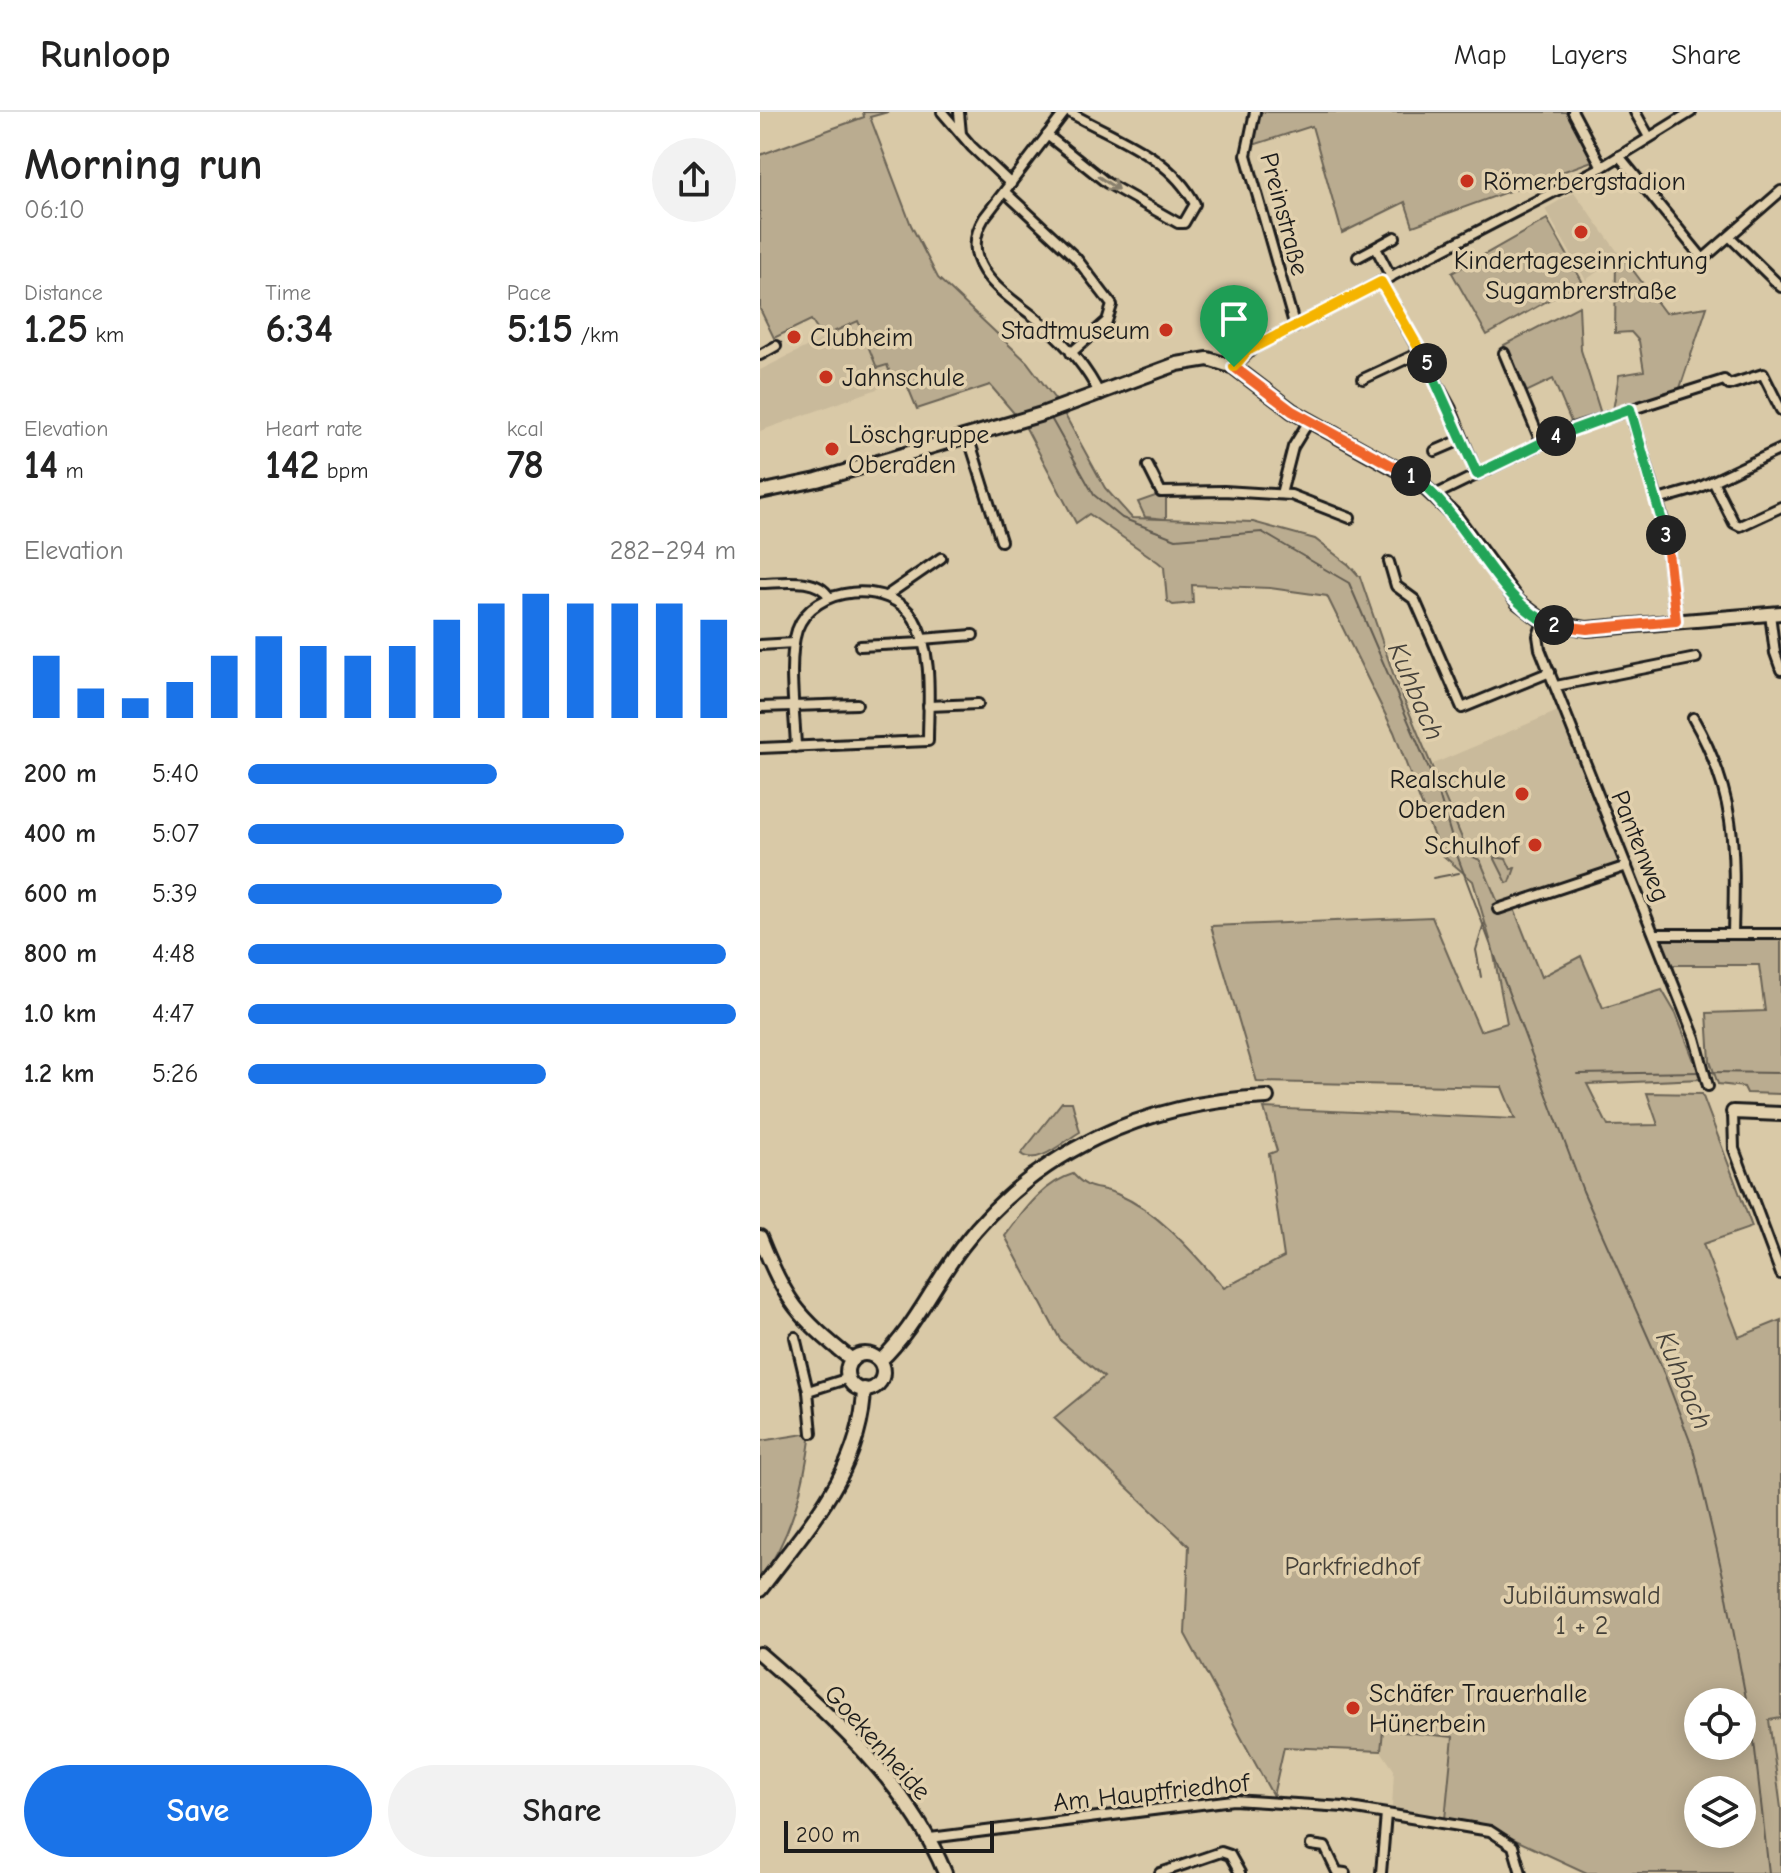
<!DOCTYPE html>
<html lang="en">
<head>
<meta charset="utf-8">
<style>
  :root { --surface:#fff; --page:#f2f2f2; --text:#222; --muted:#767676; --line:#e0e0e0; --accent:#1a73e8 }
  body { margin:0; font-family:"Comic Neue",sans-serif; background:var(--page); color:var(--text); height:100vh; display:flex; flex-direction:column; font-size:30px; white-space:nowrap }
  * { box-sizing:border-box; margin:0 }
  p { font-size:26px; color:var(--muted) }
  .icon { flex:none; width:44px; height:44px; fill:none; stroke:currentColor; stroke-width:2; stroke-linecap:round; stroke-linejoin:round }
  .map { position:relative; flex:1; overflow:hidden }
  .drawer { display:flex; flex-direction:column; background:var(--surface); width:760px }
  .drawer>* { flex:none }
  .fabs { position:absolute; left:924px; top:1576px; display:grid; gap:16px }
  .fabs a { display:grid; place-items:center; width:72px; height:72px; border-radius:50%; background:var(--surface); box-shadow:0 4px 20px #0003; font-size:40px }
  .scale { position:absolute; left:24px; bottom:20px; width:210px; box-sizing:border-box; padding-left:8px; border:4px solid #1c1c1c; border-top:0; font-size:22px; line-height:28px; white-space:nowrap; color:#1c1c1c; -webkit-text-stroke:6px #e1d0ad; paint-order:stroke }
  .pin { position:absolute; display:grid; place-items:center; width:68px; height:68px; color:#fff; margin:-82px -34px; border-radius:50% 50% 50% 0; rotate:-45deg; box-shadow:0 0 8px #0007 }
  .pin .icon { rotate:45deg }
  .km { position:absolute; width:40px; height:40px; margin:-20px; border-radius:50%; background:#222; color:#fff; font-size:22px; line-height:40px; text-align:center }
  .round { display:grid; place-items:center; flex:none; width:84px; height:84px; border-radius:42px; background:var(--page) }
  .head { display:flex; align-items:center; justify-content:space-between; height:136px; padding:0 24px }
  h1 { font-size:44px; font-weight:600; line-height:60px }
  .figures { display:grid; grid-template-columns:repeat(3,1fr); gap:12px; height:136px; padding:8px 24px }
  .figures div { display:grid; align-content:center }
  .figures b { font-size:40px; font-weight:600 }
  .figures small { font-size:22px; font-weight:400 }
  .figures p { font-size:22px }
  .chart { height:224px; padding:16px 24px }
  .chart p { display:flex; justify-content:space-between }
  .chart svg { width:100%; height:144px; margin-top:8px; stroke:var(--accent); stroke-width:6 }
  .action { display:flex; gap:16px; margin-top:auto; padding:16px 24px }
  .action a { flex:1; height:92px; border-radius:48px; background:var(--accent); color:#fff; font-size:32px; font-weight:600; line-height:92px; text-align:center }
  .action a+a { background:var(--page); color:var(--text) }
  ul { padding:0 24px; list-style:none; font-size:26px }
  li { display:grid; grid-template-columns:128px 96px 1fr; align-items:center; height:60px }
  li i { height:20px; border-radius:10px; background:var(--accent) }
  header { display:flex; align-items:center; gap:48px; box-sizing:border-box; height:112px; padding:0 40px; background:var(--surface); border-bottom:2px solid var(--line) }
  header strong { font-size:38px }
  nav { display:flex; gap:44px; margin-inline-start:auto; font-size:28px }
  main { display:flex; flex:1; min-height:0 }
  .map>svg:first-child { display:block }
</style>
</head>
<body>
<header>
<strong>Runloop</strong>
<nav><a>Map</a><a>Layers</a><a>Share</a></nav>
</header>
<main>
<section class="drawer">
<div class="head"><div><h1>Morning run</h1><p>06:10</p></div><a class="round"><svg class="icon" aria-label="share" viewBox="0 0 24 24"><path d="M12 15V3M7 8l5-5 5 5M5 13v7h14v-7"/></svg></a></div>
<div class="figures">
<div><p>Distance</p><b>1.25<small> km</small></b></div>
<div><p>Time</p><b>6:34</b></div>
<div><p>Pace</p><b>5:15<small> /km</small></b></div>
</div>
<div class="figures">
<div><p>Elevation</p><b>14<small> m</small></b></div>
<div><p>Heart rate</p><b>142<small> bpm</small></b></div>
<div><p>kcal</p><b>78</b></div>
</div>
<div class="chart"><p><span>Elevation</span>282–294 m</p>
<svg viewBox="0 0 160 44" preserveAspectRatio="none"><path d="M5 44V25M15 44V35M25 44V38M35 44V33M45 44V25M55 44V19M65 44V22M75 44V25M85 44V22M95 44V14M105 44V9M115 44V6M125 44V9M135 44V9M145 44V9M155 44V14"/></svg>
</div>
<ul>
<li><b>200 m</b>5:40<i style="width:51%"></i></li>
<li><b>400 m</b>5:07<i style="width:77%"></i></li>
<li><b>600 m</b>5:39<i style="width:52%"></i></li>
<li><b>800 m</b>4:48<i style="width:98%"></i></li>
<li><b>1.0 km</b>4:47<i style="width:100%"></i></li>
<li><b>1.2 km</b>5:26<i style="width:61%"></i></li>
</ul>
<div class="action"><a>Save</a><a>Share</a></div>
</section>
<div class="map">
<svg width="1021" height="1761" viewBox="0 0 1021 1761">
  <rect width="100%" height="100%" fill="#d9c9a7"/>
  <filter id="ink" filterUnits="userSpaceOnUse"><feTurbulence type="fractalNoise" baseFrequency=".0125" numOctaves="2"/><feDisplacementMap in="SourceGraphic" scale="16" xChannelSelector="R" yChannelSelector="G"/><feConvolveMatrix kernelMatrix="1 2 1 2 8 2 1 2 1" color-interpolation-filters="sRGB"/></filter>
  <g filter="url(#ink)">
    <g fill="#c9ba9b">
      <polygon points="814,80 860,143 826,168 785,97"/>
      <polygon points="98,209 117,256 127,253 134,271 0,319 0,258"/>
      <polygon points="805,596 867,753 739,793 720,748 710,743 673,652"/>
      <polygon points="1021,1606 1021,1696 1008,1607"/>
      <polygon points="622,1618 694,1625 684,1707 632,1697 634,1658 621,1639"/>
    </g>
    <g fill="#baac90" stroke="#6b6456" stroke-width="2" fill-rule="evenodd">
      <path d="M 103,0 L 128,0 L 110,5 L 151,113 L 178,166 L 267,250 L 300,294 L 345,376 L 372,406 L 493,410 L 555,427 L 589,453 L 600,465 L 634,564 L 709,743 L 720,748 L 739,793 L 751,789 L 781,865 L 821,844 L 843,896 L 902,878 L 916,902 L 941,967 L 827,972 L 848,1014 L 898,1013 L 887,981 L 942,982 L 992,1115 L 943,1132 L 979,1225 L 1021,1208 L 1021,1606 L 1009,1608 L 1021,1696 L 1021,1761 L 827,1761 L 719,1711 L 685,1707 L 693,1625 L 623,1618 L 621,1639 L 524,1635 L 513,1684 L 425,1522 L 429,1434 L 294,1306 L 344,1265 L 301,1229 L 245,1124 C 264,1099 283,1071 313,1062 C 331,1081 337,1073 357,1082 C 401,1101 433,1141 464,1176 L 524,1145 L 509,1042 L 517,1039 L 504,996 L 755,1007 L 742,975 L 497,970 L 451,814 L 672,805 L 720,919 L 747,911 L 733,838 L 713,769 L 680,741 L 634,620 L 567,484 L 510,476 L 432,473 L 433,491 L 413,493 L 407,489 L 404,455 L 398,450 L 329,402 L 316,411 L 265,314 L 230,273 L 157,297 L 145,268 L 134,271 L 127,253 L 117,256 L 98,209 L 62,225 L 51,208 L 14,226 L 0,197 L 0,43 L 104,5 ZM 938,1590 L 982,1590 L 982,1634 L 938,1634 ZM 938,1678 L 982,1678 L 982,1722 L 938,1722 Z"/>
      <polygon points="499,0 809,0 835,48 653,114 645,90 582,121 552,14 490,34"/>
      <polygon points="787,107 822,169 727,223 692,161"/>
      <polygon points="863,145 905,201 947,195 919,279 853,298 859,263 884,259 879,229 871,220 855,221 856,149"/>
      <polygon points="819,194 821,238 841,302 812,312 793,267 764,281 744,233"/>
      <polygon points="398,383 406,385 406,407 385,405 378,390"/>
      <polygon points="734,745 746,747 751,757 755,756 750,770 747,771"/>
      <polygon points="901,825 1021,826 1021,982 987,981 984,975 958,972 950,949 947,901 1005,899 999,853 911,853"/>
      <path d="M 302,990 L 312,990 L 320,1020 C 304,1029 277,1055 261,1042 Z"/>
      <path d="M 51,1321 C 44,1374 32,1424 0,1468 L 0,1329 Z"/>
    </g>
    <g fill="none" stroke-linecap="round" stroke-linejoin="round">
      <g stroke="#605a4f" stroke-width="2">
        <polyline points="292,308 334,383 362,406 416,427 502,420 560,454"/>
        <polyline points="563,456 589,471 677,676 694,733"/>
        <polyline points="697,743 823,1079 904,1261 933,1337 963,1464 994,1629 1009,1761"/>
        <polyline points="673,766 699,761"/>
        <polyline points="721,865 716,838 724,812"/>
        <polyline points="946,960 1021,961"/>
        <polyline points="817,962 940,960"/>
      </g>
      <g stroke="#1c1c1c" stroke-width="14">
        <g id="street">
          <polyline points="182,0 212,35 251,72"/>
          <polyline points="199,0 201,22"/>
          <path d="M 305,0 L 224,106 C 194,156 251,185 283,212 C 305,231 327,256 340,283"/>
          <polyline points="495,0 486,43 535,215"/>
          <polyline points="813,0 842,55"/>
          <polyline points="875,0 889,25"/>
          <path d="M 287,23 L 347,71 L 418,111 L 424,111 L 435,92 C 410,43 354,26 309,0"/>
          <polyline points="859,44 943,147 1021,79"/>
          <polyline points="245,80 316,146 352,193 347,209 311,241"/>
          <polyline points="970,125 1021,175"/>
          <polyline points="616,136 631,165"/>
          <polyline points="598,145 635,125"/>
          <polyline points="621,170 691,297 717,362"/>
          <polyline points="744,241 781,330"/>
          <polyline points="0,243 16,234"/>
          <polyline points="474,255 493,236 842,55 931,0"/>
          <polyline points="603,267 661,240"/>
          <polyline points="870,297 905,415 916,509"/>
          <polyline points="208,324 241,429"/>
          <polyline points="675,339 703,327"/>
          <polyline points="388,354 401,380 464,379 531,383 590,406"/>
          <polyline points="953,369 974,411 980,414 1021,395"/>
          <polyline points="521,382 533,335 549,309"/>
          <polyline points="675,383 813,316 964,268 969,273 1003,262 1021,298"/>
          <polyline points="898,388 936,377 1021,337"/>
          <polyline points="629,450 636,474 655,488 702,596 790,560"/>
          <path d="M 0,471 C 21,471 57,464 69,485"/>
          <polyline points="126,484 181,446"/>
          <polyline points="1010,502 1015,541 1021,558"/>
          <polyline points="783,509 778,524 780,537 935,926 948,974"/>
          <polyline points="162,527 213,523"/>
          <polyline points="0,533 34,531"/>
          <polyline points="100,534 163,531"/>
          <polyline points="796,574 936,546"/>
          <polyline points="168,594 218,592"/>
          <polyline points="0,595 97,592"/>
          <path d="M 933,606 C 977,683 975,736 973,822"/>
          <path d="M 0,636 L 168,629 C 168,592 174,541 154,507 C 130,467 53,473 37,518 C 27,548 35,602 36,635"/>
          <polyline points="738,797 867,754"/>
          <polyline points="894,822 1021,822"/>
          <polyline points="973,1000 974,1037 1021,1162"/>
          <polyline points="35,1225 48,1279 52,1321"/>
          <polyline points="48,1279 89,1266"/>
          <polyline points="170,1726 473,1688 584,1695 730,1719 753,1734 761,1761"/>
          <polyline points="551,1733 565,1735 577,1760 585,1761"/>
          <polyline points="400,1761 461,1740 470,1743 480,1761"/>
          <polyline points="621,1761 626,1702"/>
        </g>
      </g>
      <g stroke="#1c1c1c" stroke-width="18">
        <g id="secondary">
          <polyline points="0,380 57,368 282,302 417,252 448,247 474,255 532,299 657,368 694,403 758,490 783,509 827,517 1021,501"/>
          <polyline points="973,1000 1021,1002"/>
          <path d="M 0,1125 C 25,1188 38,1206 92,1248"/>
          <circle cx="105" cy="1260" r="18"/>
          <path d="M 120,1249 C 154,1217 173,1173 201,1136 C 275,1038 387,990 507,985"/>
          <path d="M 0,1478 C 46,1416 102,1359 104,1277"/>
          <path d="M 0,1542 C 71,1603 149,1673 185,1761"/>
        </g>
      </g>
      <use href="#street" stroke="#e1d0ad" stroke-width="8"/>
      <use href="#secondary" stroke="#e1d0ad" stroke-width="12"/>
    </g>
    <defs><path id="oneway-shaft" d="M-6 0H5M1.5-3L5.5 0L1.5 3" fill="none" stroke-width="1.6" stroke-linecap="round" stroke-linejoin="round" transform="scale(2)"/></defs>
    <use stroke="#887f6c" href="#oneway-shaft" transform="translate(348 71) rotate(33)"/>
  </g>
  <g fill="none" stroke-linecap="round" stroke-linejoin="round" filter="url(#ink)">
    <g stroke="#fff" stroke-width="16">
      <polyline id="split-1" points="474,255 532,299 651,364"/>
    </g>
    <g stroke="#fff" stroke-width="16">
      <path id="split-2" d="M 651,364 C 707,401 737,494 794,513"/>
    </g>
    <g stroke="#fff" stroke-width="16">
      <polyline id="split-3" points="794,513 827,517 916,509 906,423"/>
    </g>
    <g stroke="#fff" stroke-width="16">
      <polyline id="split-4" points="796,324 870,297 906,423"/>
    </g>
    <g stroke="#fff" stroke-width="16">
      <polyline id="split-5" points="667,251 717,362 796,324"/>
    </g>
    <g stroke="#fff" stroke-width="16">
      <polyline id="split-6" points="518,223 621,170 667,251"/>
    </g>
    <g stroke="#fff" stroke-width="16">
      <polyline id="split-7" points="474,255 487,239 518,223"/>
    </g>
    <use href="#split-1" stroke="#f0652b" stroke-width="10"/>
    <use href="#split-2" stroke="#22a559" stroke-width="10"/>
    <use href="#split-3" stroke="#f0652b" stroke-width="10"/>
    <use href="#split-4" stroke="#22a559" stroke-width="10"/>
    <use href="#split-5" stroke="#22a559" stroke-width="10"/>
    <use href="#split-6" stroke="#f5b400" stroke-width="10"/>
    <use href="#split-7" stroke="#f5b400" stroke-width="10"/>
  </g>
  <g fill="#c8321e" stroke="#e1d0ad" stroke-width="3">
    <circle cx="707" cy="69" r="8"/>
    <circle cx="821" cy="120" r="8"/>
    <circle cx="406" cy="218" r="8"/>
    <circle cx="34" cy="225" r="8"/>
    <circle cx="66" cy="265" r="8"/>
    <circle cx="72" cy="337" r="8"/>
    <circle cx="762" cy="682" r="8"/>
    <circle cx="775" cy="733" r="8"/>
    <circle cx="593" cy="1596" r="8"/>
  </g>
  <g text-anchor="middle" stroke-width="7" stroke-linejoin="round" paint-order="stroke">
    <g font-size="26" fill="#1c1c1c" stroke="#e1d0ad" text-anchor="start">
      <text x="723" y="78">Römerbergstadion</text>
      <text x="821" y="157" text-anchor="middle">Kindertageseinrichtung<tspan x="821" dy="30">Sugambrerstraße</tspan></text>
      <text x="390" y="227" text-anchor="end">Stadtmuseum</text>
      <text x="50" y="234">Clubheim</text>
      <text x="82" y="274">Jahnschule</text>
      <text x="88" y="331">Löschgruppe<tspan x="88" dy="30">Oberaden</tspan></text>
      <text x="746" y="676" text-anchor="end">Realschule<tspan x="746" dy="30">Oberaden</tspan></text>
      <text x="759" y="742" text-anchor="end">Schulhof</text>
      <text x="609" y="1590">Schäfer Trauerhalle<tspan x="609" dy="30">Hünerbein</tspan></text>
    </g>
    <g font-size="26" fill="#1c1c1c" stroke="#e1d0ad">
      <text transform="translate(525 102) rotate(75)" y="9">Preinstraße</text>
      <text transform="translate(881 734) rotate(68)" y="9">Pantenweg</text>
      <text transform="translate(118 1630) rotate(48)" y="9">Goekenheide</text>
      <text transform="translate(391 1680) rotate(-6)" y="9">Am Hauptfriedhof</text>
    </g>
    <g font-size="26" fill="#444039" stroke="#e1d0ad">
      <text x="592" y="1463">Parkfriedhof</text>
      <text x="822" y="1492">Jubiläumswald<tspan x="822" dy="30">1 + 2</tspan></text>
    </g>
    <g font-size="28" font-style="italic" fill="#44403a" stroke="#e1d0ad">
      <text transform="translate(657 579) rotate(67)" y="10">Kuhbach</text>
      <text transform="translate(925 1268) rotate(67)" y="10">Kuhbach</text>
    </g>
  </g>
</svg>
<div class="fabs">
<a><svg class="icon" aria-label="locate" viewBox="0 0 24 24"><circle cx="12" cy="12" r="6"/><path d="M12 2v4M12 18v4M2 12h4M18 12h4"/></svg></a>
<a><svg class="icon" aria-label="layers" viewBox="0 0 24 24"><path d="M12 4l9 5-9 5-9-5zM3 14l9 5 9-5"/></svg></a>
</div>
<div class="scale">200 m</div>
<div class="pin" style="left:474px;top:255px;background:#1e9e55"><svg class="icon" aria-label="arrive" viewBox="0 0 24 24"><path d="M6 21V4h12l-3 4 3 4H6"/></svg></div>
<b class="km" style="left:651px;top:364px">1</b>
<b class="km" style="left:794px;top:513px">2</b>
<b class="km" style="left:906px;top:423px">3</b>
<b class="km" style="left:796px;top:324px">4</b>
<b class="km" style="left:667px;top:251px">5</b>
</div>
</main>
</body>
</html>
